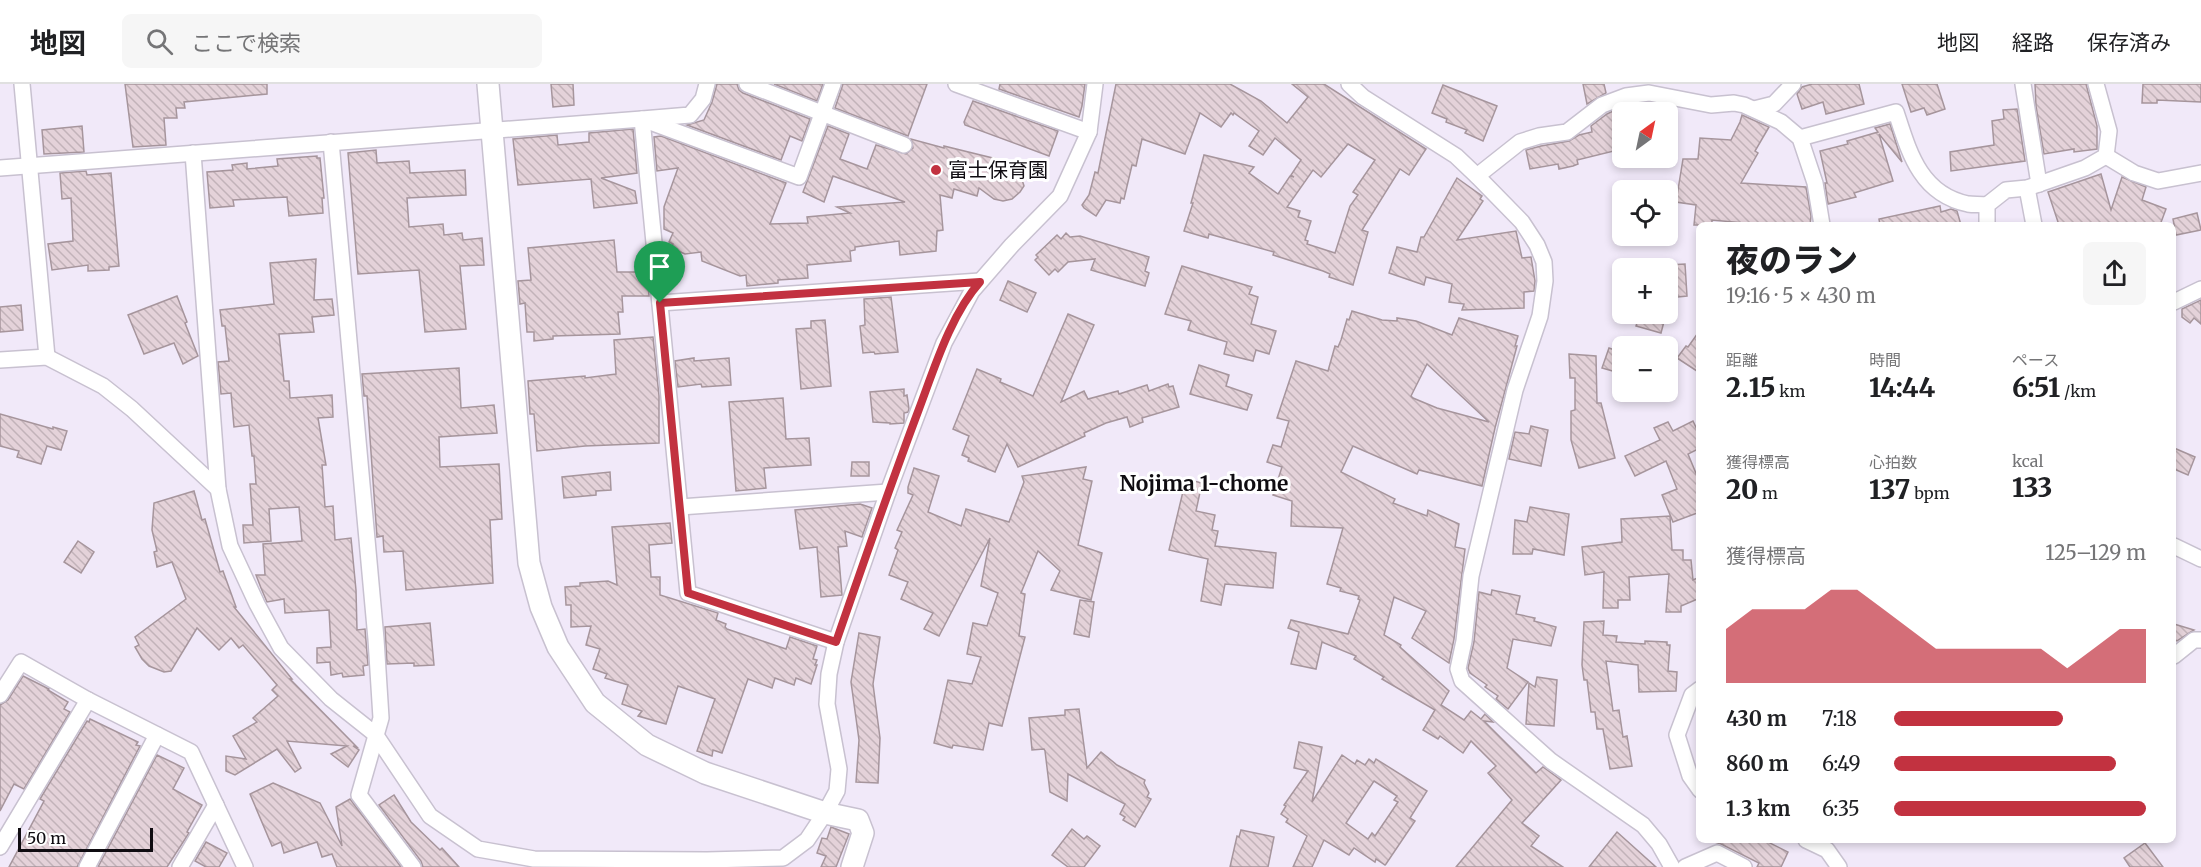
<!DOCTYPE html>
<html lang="ja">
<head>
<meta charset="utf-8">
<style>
  :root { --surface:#fff; --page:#f6f6f6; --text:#202124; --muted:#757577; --line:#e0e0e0; --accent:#c23240 }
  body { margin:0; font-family:Merriweather,"Noto Sans JP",serif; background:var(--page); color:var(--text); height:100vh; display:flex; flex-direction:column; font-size:22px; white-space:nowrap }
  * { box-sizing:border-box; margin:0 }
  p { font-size:20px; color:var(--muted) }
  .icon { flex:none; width:33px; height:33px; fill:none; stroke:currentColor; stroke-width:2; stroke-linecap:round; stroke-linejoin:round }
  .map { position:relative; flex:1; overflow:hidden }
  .sheet { position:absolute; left:1696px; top:138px; width:480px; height:621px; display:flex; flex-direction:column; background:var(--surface); border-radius:9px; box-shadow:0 3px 9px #0003 }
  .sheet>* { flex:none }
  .needle { width:39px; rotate:33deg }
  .tools { position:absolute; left:1612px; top:18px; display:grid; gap:12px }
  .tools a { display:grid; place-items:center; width:66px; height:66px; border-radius:9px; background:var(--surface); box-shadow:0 3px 9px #0003; font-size:30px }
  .scale { position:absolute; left:18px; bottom:15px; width:135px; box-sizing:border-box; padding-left:6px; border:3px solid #0f0c11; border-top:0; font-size:16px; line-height:21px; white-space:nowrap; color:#0f0c11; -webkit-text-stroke:4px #fff; paint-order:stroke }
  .pin { position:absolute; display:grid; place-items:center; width:51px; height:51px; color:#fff; margin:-62px -26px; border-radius:50% 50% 50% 0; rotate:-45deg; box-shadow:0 0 6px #0007 }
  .pin .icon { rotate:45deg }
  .round { display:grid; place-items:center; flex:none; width:63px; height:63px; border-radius:9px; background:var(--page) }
  .overview { display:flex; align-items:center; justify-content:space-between; height:102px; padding:0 30px }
  h1 { font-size:33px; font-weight:800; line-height:45px }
  .stats { display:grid; grid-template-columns:repeat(3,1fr); gap:9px; height:102px; padding:6px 30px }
  .stats div { display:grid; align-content:center }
  .stats b { font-size:26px; font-weight:800 }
  .stats small { font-size:16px; font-weight:400 }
  .stats p { font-size:16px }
  .chart { height:168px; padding:12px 30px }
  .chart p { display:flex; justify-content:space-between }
  .chart svg { width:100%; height:108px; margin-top:6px; fill:var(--accent); opacity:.7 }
  ul { padding:0 30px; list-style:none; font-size:20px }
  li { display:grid; grid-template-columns:96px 72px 1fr; align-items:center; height:45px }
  li i { height:15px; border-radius:8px; background:var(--accent) }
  header { display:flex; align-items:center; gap:36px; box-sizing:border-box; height:84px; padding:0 30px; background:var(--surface); border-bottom:2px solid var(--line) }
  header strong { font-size:28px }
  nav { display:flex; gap:33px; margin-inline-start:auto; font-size:21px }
  .search { width:420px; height:54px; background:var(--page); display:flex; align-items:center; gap:15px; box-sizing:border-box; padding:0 21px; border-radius:9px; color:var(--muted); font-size:22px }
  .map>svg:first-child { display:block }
</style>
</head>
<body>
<header>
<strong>地図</strong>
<div class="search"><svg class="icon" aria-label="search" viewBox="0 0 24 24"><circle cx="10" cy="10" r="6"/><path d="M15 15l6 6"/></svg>ここで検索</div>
<nav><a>地図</a><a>経路</a><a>保存済み</a></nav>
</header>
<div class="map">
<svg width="2201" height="783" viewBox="0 0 2201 783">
  <defs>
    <pattern id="building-back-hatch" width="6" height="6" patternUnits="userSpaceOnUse" patternTransform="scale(1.5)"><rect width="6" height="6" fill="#e4d2d9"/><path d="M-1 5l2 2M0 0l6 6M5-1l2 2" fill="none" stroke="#c2b3b9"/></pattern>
  </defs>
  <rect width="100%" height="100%" fill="#f1e9f9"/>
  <g fill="url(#building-back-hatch)" stroke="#a6959c" stroke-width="1.5" fill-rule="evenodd">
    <polygon points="125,0 267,0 267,10 184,18 185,24 176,24 177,34 164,34 166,61 133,63"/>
    <polygon points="551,0 573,0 574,21 553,23"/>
    <polygon points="717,0 737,0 739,6 743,9 810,35 802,57 790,52 781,76 687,41 704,36 712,18"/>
    <polygon points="774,0 823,0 817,17"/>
    <polygon points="843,0 927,0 908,52 835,24"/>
    <polygon points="1000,0 1085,0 1082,22 1079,33 999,5"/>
    <path d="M 1116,0 L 1230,0 L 1261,17 L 1287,39 L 1308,13 L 1292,0 L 1324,0 L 1426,65 L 1409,91 L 1400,85 L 1362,146 L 1368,148 L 1353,201 L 1329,193 L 1330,190 L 1323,187 L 1273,171 L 1274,168 L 1209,150 L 1208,154 L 1184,147 L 1193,119 L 1191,119 L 1204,71 L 1254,83 L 1249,89 L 1278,110 L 1290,92 L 1294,93 L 1291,91 L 1301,76 L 1275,54 L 1263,71 L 1249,62 L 1259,47 L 1234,29 L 1233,31 L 1231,29 L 1221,43 L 1200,29 L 1185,70 L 1142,55 L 1136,82 L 1132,81 L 1124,115 L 1121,114 L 1120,119 L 1106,116 L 1096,132 L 1084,124 L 1082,121 L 1089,111 L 1095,88 L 1098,89 ZM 1348,60 L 1375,76 L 1353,108 L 1358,111 L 1350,122 L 1335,169 L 1307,160 L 1308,157 L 1305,156 L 1311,137 L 1298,133 L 1300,127 L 1287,123 L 1313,86 L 1321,93 Z"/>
    <polygon points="1583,0 1604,0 1606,9 1587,20"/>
    <polygon points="1812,0 1859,0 1864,20 1826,30 1823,18 1802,25 1797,10 1802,3"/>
    <polygon points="1902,0 1937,0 1945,25 1927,31 1924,24 1911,28"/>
    <polygon points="2035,0 2086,0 2097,42 2097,65 2074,68 2074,65 2044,70 2036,22"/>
    <polygon points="2143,0 2201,0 2201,18 2157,16 2157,19 2142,19"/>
    <polygon points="1443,1 1497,22 1483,57 1465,49 1467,46 1446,38 1447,35 1432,29"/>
    <polygon points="973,17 1058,47 1049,72 965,41 964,38"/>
    <polygon points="2017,25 2025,77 1951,87 1950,68 1994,61 1992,37 2004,35 2003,26"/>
    <polygon points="1613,27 1622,65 1577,76 1578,80 1573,82 1559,85 1558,80 1530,85 1526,66 1541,62 1569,57 1579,51 1592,48 1591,42 1607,30"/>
    <polygon points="1742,31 1769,43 1755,67 1758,69 1741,99 1806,103 1811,132 1810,141 1766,141 1712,136 1712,141 1694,141 1696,121 1676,118 1683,75 1698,75 1700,54 1731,56 1740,38"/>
    <polygon points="1890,40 1902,78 1879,50 1893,97 1854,109 1856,113 1828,120 1825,99 1827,99 1820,67 1848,60 1847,57 1878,48 1875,44"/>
    <polygon points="82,42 84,68 44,70 42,46"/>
    <polygon points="828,42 849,50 840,75 867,85 876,61 906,70 913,64 911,55 944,64 944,62 1017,80 1024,102 1020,108 1012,115 1003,117 994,115 979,104 977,112 954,105 952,114 940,111 943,146 937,147 936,167 900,171 899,157 855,163 855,166 850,167 851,177 807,181 808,194 778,196 778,199 747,202 746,191 740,192 702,177 701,168 685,170 671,164 673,160 669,158 673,149 664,145 664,123 678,84 657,87 654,53 661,52 786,99 770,140 808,139 807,133 850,129 837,123 905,118 833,92 824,118 803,108"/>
    <polygon points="633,45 637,89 601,94 635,107 637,119 594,124 591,95 518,101 513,55 557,51 558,61 589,58 589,49"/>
    <polygon points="376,66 377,79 409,77 410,89 465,86 466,111 407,114 409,143 443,140 444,151 462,149 463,156 482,154 484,181 460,182 466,245 425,248 419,186 358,190 348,69"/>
    <polygon points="317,72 317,74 320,74 324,114 322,114 323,129 289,132 287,113 233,116 234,122 210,124 207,88 233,86 232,81 247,79 247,85 278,82 277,75"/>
    <polygon points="86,87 87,91 111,89 119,182 109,183 109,186 88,187 88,181 52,186 48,160 73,157 71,114 62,115 60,89"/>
    <polygon points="2101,90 2111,126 2122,93 2146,103 2142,116 2166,125 2160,141 2059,141 2048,108"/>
    <polygon points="1457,94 1482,112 1480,115 1483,117 1457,156 1516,147 1522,174 1531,173 1535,197 1534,207 1524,208 1524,224 1462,226 1464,220 1449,218 1452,200 1426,193 1424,201 1389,189 1397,163 1417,168 1421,153 1424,153"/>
    <polygon points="1940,122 1941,128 1951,125 1957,127 1961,141 1880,141 1879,135"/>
    <polygon points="2197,129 2201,146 2176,151 2173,135"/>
    <polygon points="1066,149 1070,153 1080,152 1149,173 1145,187 1149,189 1145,202 1091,186 1095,175 1068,178 1058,188 1055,185 1049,191 1035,176 1038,173 1036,171 1057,151 1061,155"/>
    <polygon points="614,156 617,188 647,188 649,212 622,212 623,228 618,228 620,250 553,252 553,255 534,257 534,248 527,248 525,219 520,220 518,197 531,196 528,164"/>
    <polygon points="316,175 314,216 332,215 334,231 312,233 314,248 279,250 284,297 289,297 290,314 332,311 333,333 318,334 326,381 322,381 325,423 333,422 335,456 351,454 356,506 357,546 365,545 368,581 363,582 364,591 343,593 342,589 331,591 330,578 317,579 317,564 331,563 329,526 285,529 284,515 267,518 261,504 256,491 265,491 263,460 302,457 299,423 269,425 271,457 244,459 243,441 253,441 250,400 256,400 254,372 252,372 249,341 234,343 231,309 221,310 218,278 229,277 225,242 222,242 220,226 274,220 270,179"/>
    <polygon points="1685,180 1687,212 1668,214 1668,181"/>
    <polygon points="1182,182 1252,203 1249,210 1258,213 1251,240 1276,247 1269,270 1256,266 1253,277 1224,270 1227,258 1188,246 1191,237 1165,230"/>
    <polygon points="1008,197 1036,209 1027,228 1000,216"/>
    <polygon points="177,212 187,238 185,239 198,272 183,280 174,259 144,270 128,231"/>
    <polygon points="891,213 898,268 875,270 874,268 863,269 860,242 865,241 864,215"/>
    <polygon points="2201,216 2201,240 2194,234 2190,239 2182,233 2182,225"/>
    <polygon points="21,221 23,246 0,248 0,223"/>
    <path d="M 1352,227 L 1382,236 L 1397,237 L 1397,234 L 1416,237 L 1452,251 L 1459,234 L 1518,252 L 1515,262 L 1517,262 L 1495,344 L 1482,402 L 1419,386 L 1417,390 L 1353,362 L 1341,388 L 1395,415 L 1393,419 L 1427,432 L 1428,426 L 1459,440 L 1455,463 L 1465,465 L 1454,555 L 1449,579 L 1412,554 L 1426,527 L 1394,513 L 1384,551 L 1401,561 L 1400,563 L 1449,607 L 1441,621 L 1464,636 L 1471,627 L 1481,635 L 1485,630 L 1493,638 L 1484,637 L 1536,689 L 1543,683 L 1561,696 L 1522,739 L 1539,752 L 1531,762 L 1563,783 L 1456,783 L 1512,716 L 1488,689 L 1496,682 L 1471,657 L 1463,669 L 1440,652 L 1438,655 L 1423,646 L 1435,626 L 1382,595 L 1384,593 L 1354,575 L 1356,572 L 1322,558 L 1316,585 L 1291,580 L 1299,548 L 1288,544 L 1291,536 L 1348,550 L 1360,516 L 1358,515 L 1359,512 L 1340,507 L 1341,504 L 1327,500 L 1343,444 L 1291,442 L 1292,417 L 1273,411 L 1282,383 L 1267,378 L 1273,361 L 1281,363 L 1289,337 L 1277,334 L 1296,277 L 1328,287 L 1335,262 L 1338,263 L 1341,256 L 1347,235 L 1349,236 ZM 1427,280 L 1489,338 L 1437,324 L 1413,314 L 1411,312 Z"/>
    <polygon points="1068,230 1094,241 1061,318 1084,307 1088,315 1118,307 1119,310 1147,301 1149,307 1168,300 1169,303 1173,302 1179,323 1142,334 1143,338 1130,343 1127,333 1106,339 1084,349 1085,352 1018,383 1007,360 995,388 968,377 969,374 962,371 969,352 953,345 977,285 1001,295 1000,298 1033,312"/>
    <polygon points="1640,230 1666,230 1661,249 1636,242"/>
    <polygon points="825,236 831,302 801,305 796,245 811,244 811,237"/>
    <polygon points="1700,246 1700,289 1677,274 1686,262 1688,263"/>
    <polygon points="653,253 659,312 659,359 585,362 537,367 534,330 530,330 528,297 585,292 585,294 616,290 614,256"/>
    <polygon points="1609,264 1623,269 1623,290 1602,284"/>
    <polygon points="1569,270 1596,272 1597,319 1601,319 1615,374 1579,384 1571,356 1571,327 1575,326 1575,294 1570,294"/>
    <polygon points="694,274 694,277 729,274 731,301 702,303 701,300 678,303 675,277"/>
    <polygon points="1199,281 1229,291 1226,302 1252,311 1247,326 1190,310"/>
    <polygon points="459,284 461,324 494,321 497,349 439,353 440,383 499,380 502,435 490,436 493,499 406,506 403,467 384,468 383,452 377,453 367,312 364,312 362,290"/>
    <polygon points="904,305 904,312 907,311 909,325 908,328 904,329 904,339 890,340 890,339 873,338 870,308"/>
    <polygon points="783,314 786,355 809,354 811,381 764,384 766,404 736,407 729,318"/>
    <polygon points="0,330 53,345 53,343 67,347 61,366 47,362 41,380 17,373 19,367 0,362"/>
    <polygon points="1693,337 1700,352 1700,364 1688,370 1700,399 1700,428 1673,438 1662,411 1677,405 1666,377 1635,392 1625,372 1660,356 1654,344 1668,338 1673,347"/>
    <polygon points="1531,342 1548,346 1541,382 1509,375 1515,348 1529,350"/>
    <polygon points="2174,364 2195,373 2188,391 2174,385"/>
    <polygon points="852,378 869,378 869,392 851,392"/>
    <polygon points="1086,383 1083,395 1092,397 1078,461 1102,469 1091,516 1051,506 1060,487 1038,467 1021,509 1025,510 1019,552 1025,553 1002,642 989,639 983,666 953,661 952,664 934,659 948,596 972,600 981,573 967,570 973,539 987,542 998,509 981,502 990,454 939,552 924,545 933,529 901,515 908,498 889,491 898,466 895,464 902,448 897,446 913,411 908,409 908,403 914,384 939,392 928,428 961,442 966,425 1009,438 1024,398 1022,392"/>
    <polygon points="610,388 611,406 596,407 596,411 564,414 562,393"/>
    <polygon points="1186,395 1202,399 1196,427 1215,431 1212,446 1218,447 1215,462 1276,469 1273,504 1225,500 1221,521 1201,517 1208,475 1169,466"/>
    <polygon points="194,407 202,436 205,435 220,488 223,487 236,523 234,523 292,595 290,595 357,663 353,662 359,666 348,683 331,670 347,662 287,657 301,684 295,688 277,665 235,691 226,687 226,672 246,675 233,652 257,638 253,634 278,612 272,606 277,601 243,561 239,564 231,554 219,566 197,544 171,587 164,588 149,582 142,575 135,563 139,561 135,553 186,515 172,478 157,483 154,468 157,467 152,446 154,419"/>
    <polygon points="860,420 872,424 862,453 845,447 847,462 838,463 842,511 821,513 817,463 800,465 795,426"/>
    <polygon points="1530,423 1569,430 1564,471 1533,465 1532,470 1513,470 1515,436 1527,438"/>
    <polygon points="1670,432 1672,466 1683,466 1683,476 1691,476 1693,496 1700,493 1700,514 1681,522 1681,528 1666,528 1669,490 1629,493 1630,516 1618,516 1618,524 1603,524 1604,488 1585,491 1582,463 1622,458 1621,435"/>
    <polygon points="670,439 672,459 649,461 651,493 660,493 660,511 718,529 716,536 726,540 725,543 727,545 786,565 790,553 817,562 813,575 817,576 815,581 817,581 811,600 796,594 794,601 775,594 772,604 748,595 722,669 713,666 712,672 697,667 715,615 678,602 666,640 638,632 642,627 622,620 628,601 605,594 607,590 593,585 600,565 586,561 591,542 571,543 571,521 566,521 565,503 580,502 580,499 608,497 617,501 612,443"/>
    <polygon points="78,457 94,468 81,489 64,478"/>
    <polygon points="1492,506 1520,512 1516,530 1535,534 1534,537 1556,543 1551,562 1513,555 1507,584 1528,598 1508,625 1496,615 1498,612 1485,603 1487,601 1470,589 1468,584 1474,558 1479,508 1491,511"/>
    <polygon points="1080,516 1094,518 1089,553 1074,550"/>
    <polygon points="1604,537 1603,551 1617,552 1616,558 1645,560 1645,557 1667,558 1667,561 1670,561 1668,587 1677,588 1676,607 1639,608 1638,581 1606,577 1613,627 1619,626 1623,653 1627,652 1632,682 1610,685 1603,645 1597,645 1595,628 1591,628 1587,596 1584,596 1582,581 1584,538"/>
    <polygon points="430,539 434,581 414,582 414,579 387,580 385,543"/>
    <polygon points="2174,540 2194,546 2177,557 2174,556"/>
    <polygon points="859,549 880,553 873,600 880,654 878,699 856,698 859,656 851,598"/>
    <polygon points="23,592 49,605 48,606 68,618 64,625 70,628 24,705 14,700 0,727 0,621 8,616"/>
    <polygon points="1537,593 1557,596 1554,642 1526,640 1529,599 1535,603"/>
    <polygon points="1079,625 1087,684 1101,668 1117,681 1145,696 1144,699 1149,709 1147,713 1151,715 1135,743 1123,736 1125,733 1120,730 1125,720 1068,690 1067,717 1050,708 1045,667 1044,665 1032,666 1029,634 1065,631 1065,626"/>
    <polygon points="90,635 138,658 136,661 140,662 77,783 9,783 44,717 40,715 87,637 89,638"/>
    <path d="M 1299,658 L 1322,663 L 1312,718 L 1342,671 L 1355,680 L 1357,676 L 1365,681 L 1369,675 L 1374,679 L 1376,675 L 1427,707 L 1410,734 L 1415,737 L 1386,780 L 1385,781 L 1376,775 L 1375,778 L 1354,764 L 1349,771 L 1324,756 L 1312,783 L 1293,783 L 1307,752 L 1286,738 L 1288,735 L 1281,730 L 1286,722 L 1284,721 L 1308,687 L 1294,684 ZM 1374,697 L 1397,712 L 1394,716 L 1398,718 L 1375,752 L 1372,749 L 1368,755 L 1346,739 Z"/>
    <polygon points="157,671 184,684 173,705 202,721 187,748 189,749 167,783 98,783"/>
    <polygon points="273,699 320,719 342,762 336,723 350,715 401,783 337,783 332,770 322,773 317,758 284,769 281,758 272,762 250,710"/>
    <polygon points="394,711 411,738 440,766 442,764 459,783 423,783 421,777 379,721"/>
    <polygon points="831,743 849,750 836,783 821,783 826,772 817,769 822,754 827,755"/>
    <polygon points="1072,745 1084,755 1087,752 1100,762 1084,783 1068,783 1052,771"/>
    <polygon points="1241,746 1274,753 1268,783 1230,783 1237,752 1239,753"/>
    <polygon points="1617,748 1656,783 1589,783"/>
    <polygon points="1708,756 1764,756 1788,768 1781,783 1757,783 1759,779 1721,760"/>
    <polygon points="206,758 227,769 219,783 206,783 195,777"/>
    <polygon points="2145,759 2163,783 2130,783 2124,774"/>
  </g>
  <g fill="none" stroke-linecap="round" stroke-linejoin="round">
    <g stroke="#c8c1d0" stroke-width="18">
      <g id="street">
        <polyline points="22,0 47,273"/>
        <polyline points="707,0 703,15 690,31 642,35 688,509 836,558"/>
        <polyline points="747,0 904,61"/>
        <polyline points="956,0 1089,48"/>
        <polyline points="1349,0 1363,13 1456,72 1477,92 1522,138 1537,161 1544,178 1545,197 1540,232 1515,306 1471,492 1464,557 1458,585 1462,597 1551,677 1643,741 1659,760 1672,783"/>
        <polyline points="2023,0 2039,100"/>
        <polyline points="1754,25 1774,20 1793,0"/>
        <path d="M 1800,54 L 1896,28 C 1909,68 1920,110 1968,120 C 1974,121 1980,120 1987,121"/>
        <polyline points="331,58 376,555 381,634 359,711 413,783"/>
        <polyline points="193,69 218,405"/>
        <polyline points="2106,72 2134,89 2158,97 2201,89"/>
        <polyline points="0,84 642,35 799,93 833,0"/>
        <polyline points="1477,92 1520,58 1539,52 1567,48 1602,21 1626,12 1649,9 1711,21 1734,19 1744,21 1781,38 1800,54 1815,99 1822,141"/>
        <polyline points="2027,104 2034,141"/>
        <polyline points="1987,141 1987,121 2006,106 2027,104 2039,100 2085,84 2106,72 2109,47 2096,0"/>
        <polyline points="2174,218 2201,205"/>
        <polyline points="660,219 980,197"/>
        <polyline points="0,276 47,273 103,302 132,325 218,405 230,462 257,520 281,564 331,615 375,650 430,732 478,765 534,775 707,776 783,774 807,756 825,729 837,707 839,685 827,620 829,590 836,558 888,408 944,259 972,207 1012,161 1060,112 1089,48 1095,0"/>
        <polyline points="680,423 888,408"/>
        <polyline points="2174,462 2201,475"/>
        <polyline points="2174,572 2194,556 2201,556"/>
        <polyline points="1700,605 1692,611 1677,651 1690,692 1700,706"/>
        <polyline points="0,611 21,578 88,616 191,668 245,783"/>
        <polyline points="1806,756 1827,766 1839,783"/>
        <polyline points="0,763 88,616"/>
        <polyline points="87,783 157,651"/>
        <polyline points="180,783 216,721"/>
        <polyline points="1685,783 1717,769 1744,783"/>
      </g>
    </g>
    <g stroke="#c8c1d0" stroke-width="24">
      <polyline id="secondary" points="488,0 529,479 541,523 558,563 595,619 647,661 705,689 825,729 858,736 863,749 852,783"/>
    </g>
    <use href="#street" stroke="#fff" stroke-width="15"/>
    <use href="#secondary" stroke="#fff" stroke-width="21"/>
  </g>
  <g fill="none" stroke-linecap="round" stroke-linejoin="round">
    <g stroke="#fff" stroke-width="12">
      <path id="route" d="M 980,198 C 951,230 934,285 919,325 C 890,402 863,480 836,558 L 688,509 L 660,219 Z"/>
    </g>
    <use href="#route" stroke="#c23240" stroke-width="8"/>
  </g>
  <circle fill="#c23240" stroke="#fff" stroke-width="2" cx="936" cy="86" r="6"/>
  <g text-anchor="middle" stroke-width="6" stroke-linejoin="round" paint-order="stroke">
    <g font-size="20" fill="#0f0c11" stroke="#fff" text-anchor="start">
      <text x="948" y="93">富士保育園</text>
    </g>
    <g font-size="21" font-weight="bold" fill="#0f0c11" stroke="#fff">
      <text x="1204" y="407">Nojima 1-chome</text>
    </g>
  </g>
</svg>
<div class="tools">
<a><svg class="needle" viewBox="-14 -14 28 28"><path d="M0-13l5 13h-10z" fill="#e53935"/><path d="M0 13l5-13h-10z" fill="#757577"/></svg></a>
<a><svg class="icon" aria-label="locate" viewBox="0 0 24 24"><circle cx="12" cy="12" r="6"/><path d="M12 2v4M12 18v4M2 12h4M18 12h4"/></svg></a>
<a>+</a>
<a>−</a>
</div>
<div class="scale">50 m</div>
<div class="pin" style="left:660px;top:219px;background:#1e9e55"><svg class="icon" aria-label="arrive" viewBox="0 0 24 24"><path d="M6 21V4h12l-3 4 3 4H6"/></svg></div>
<section class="sheet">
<div class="overview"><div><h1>夜のラン</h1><p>19:16 · 5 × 430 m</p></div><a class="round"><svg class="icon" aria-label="share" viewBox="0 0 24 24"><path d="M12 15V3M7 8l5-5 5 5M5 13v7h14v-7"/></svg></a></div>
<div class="stats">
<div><p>距離</p><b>2.15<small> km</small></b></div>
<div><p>時間</p><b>14:44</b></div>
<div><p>ペース</p><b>6:51<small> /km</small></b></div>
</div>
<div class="stats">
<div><p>獲得標高</p><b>20<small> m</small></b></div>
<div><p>心拍数</p><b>137<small> bpm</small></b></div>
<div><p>kcal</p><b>133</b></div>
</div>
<div class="chart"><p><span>獲得標高</span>125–129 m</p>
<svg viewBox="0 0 160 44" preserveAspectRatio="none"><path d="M0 44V22L10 14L20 14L30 14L40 6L50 6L60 14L70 22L80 30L90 30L100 30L110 30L120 30L130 38L140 30L150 22L160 22V44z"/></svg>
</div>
<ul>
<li><b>430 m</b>7:18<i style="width:67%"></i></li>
<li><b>860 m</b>6:49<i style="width:88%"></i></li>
<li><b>1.3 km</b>6:35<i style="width:100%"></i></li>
</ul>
</section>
</div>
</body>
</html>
